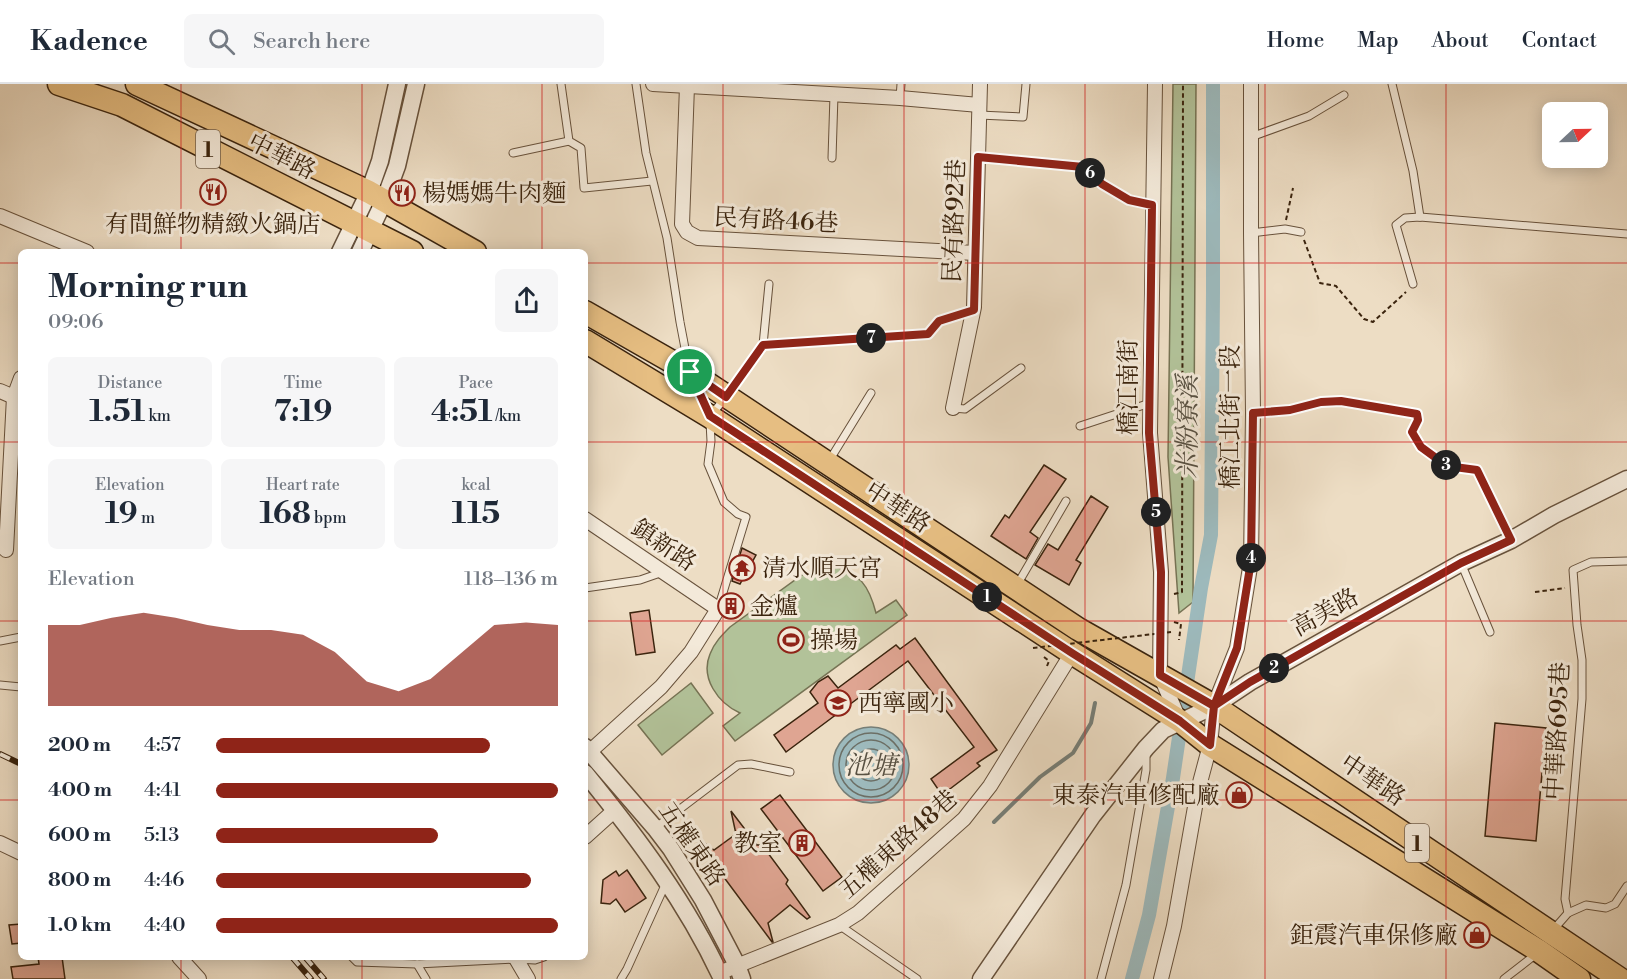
<!DOCTYPE html>
<html lang="en">
<head>
<meta charset="utf-8">
<style>
  :root { --surface:#fff; --page:#f6f6f7; --text:#1f2937; --muted:#747a83; --line:#e0e1e3; --accent:#8f2418 }
  body { margin:0; font-family:"Libre Bodoni","Noto Serif TC",serif; background:var(--page); color:var(--text); height:100vh; display:flex; flex-direction:column; font-size:22px; white-space:nowrap }
  * { box-sizing:border-box; margin:0 }
  p { font-size:20px; color:var(--muted) }
  .icon { flex:none; width:33px; height:33px; fill:none; stroke:currentColor; stroke-width:2; stroke-linecap:round; stroke-linejoin:round }
  .map { position:relative; flex:1; overflow:hidden }
  .sheet { position:absolute; left:18px; top:165px; width:570px; height:711px; display:flex; flex-direction:column; background:var(--surface); border-radius:9px; box-shadow:0 3px 15px #0003 }
  .sheet>* { flex:none }
  .needle { width:39px; rotate:68deg }
  .tools { position:absolute; left:1542px; top:18px; display:grid; gap:12px }
  .tools a { display:grid; place-items:center; width:66px; height:66px; border-radius:9px; background:var(--surface); box-shadow:0 3px 15px #0003; font-size:30px }
  .pin { position:absolute; display:grid; place-items:center; width:51px; height:51px; color:#fff; margin:-26px; border:3px solid #fff; border-radius:50%; box-shadow:0 2px 6px #0007 }
  .km { position:absolute; width:30px; height:30px; margin:-15px; border-radius:50%; background:#222; color:#fff; font-size:16px; line-height:30px; text-align:center }
  .round { display:grid; place-items:center; flex:none; width:63px; height:63px; border-radius:9px; background:var(--page) }
  .head { display:flex; align-items:center; justify-content:space-between; height:102px; padding:0 30px }
  h1 { font-size:33px; font-weight:700; line-height:45px }
  .figures { display:grid; grid-template-columns:repeat(3,1fr); gap:9px; height:102px; padding:6px 30px }
  .figures div { display:grid; align-content:center; border-radius:9px; background:var(--page); text-align:center }
  .figures b { font-size:30px; font-weight:700 }
  .figures small { font-size:16px; font-weight:400 }
  .figures p { font-size:16px }
  .chart { height:168px; padding:12px 30px }
  .chart p { display:flex; justify-content:space-between }
  .chart svg { width:100%; height:108px; margin-top:6px; fill:var(--accent); opacity:.7 }
  ul { padding:0 30px; list-style:none; font-size:20px }
  li { display:grid; grid-template-columns:96px 72px 1fr; align-items:center; height:45px }
  li i { height:15px; border-radius:8px; background:var(--accent) }
  header { display:flex; align-items:center; gap:36px; box-sizing:border-box; height:84px; padding:0 30px; background:var(--surface); border-bottom:2px solid var(--line) }
  header strong { font-size:28px }
  nav { display:flex; gap:33px; margin-inline-start:auto; font-size:21px }
  .search { width:420px; height:54px; background:var(--page); display:flex; align-items:center; gap:15px; box-sizing:border-box; padding:0 21px; border-radius:9px; color:var(--muted); font-size:22px }
  .map>svg:first-child { display:block }
</style>
</head>
<body>
<header>
<strong>Kadence</strong>
<div class="search"><svg class="icon" aria-label="search" viewBox="0 0 24 24"><circle cx="10" cy="10" r="6"/><path d="M15 15l6 6"/></svg>Search here</div>
<nav><a>Home</a><a>Map</a><a>About</a><a>Contact</a></nav>
</header>
<div class="map">
<svg width="1627" height="895" viewBox="0 0 1627 895">
  <rect width="100%" height="100%" fill="#edddc4"/>
  <filter id="stains"><feTurbulence type="fractalNoise" baseFrequency=".00333" numOctaves="4"/><feColorMatrix values="0 0 0 0 .2 0 0 0 0 .09 0 0 0 0 .02 0 0 0 .5 -.17"/></filter>
  <radialGradient id="worn" r=".72"><stop offset=".6" stop-color="#630" stop-opacity="0"/><stop offset="1" stop-color="#630" stop-opacity=".3"/></radialGradient>
  <g fill="#b2c299" stroke="#767354" stroke-width="1.5">
    <polygon points="1173,0 1196,0 1193,518 1179,529 1168,373"/>
    <path d="M 831,482 C 860,488 869,502 876,529 L 896,516 L 907,531 L 735,657 L 723,642 L 740,629 C 718,619 700,594 710,570 C 714,559 722,551 730,543 L 802,491 L 812,486 Z"/>
    <polygon points="691,599 713,629 662,671 638,641"/>
  </g>
  <circle fill="#9dbabd" stroke="#767e77" stroke-width="1.5" cx="871" cy="681" r="38"/>
  <g fill="none" stroke-linecap="round" stroke-linejoin="round">
    <g stroke="#6c6f66" stroke-width="1.5">
      <circle cx="871" cy="681" r="32"/>
      <circle cx="871" cy="681" r="25"/>
      <circle cx="871" cy="681" r="16"/>
    </g>
    <polyline stroke="#767e77" stroke-width="4" points="994,738 1040,693 1073,669 1091,639 1095,619"/>
    <polyline stroke="#9dbabd" stroke-width="14" points="1132,895 1149,831 1173,694 1201,504 1211,451 1213,209 1213,0"/>
  </g>
  <g fill="#dfa592" stroke="#3b240e" stroke-width="1.5">
    <polygon points="1044,381 1066,395 1030,448 1038,454 1026,475 991,452 1005,431 1009,434"/>
    <polygon points="1091,412 1108,423 1076,476 1081,479 1069,501 1035,481 1048,460 1058,466"/>
    <polygon points="742,464 756,471 740,500 732,497"/>
    <polygon points="649,526 655,568 636,571 630,529"/>
    <polygon points="915,554 997,666 977,679 980,682 942,711 931,695 974,663 908,577 786,668 774,651 818,619 810,608 818,598 828,592 838,604 896,561 900,565"/>
    <polygon points="1495,639 1546,644 1536,757 1485,752"/>
    <polygon points="780,711 842,793 823,807 761,725"/>
    <polygon points="731,727 757,761 762,761 788,796 786,800 810,833 807,835 790,821 768,839 773,858 772,858 694,753 695,752 714,766 736,750"/>
    <polygon points="627,786 646,814 625,828 616,815 610,820 601,819 603,796 616,787 619,792"/>
    <polygon points="21,840 21,859 12,860 9,841"/>
    <polygon points="38,873 62,873 65,895 13,895 11,883 39,880"/>
  </g>
  <g fill="none" stroke-linecap="round" stroke-linejoin="round">
    <g stroke="#68523c" stroke-width="9">
      <g id="service">
        <polyline points="561,0 569,57 581,64 584,104 652,97"/>
        <polyline points="636,0 646,69 667,154 680,238 688,280"/>
        <polyline points="1392,0 1413,87 1420,133"/>
        <polyline points="900,14 901,0"/>
        <polyline points="979,31 1023,33 1026,0"/>
        <polyline points="1251,53 1309,32 1344,11"/>
        <polyline points="513,69 569,57"/>
        <polyline points="978,73 1083,83 1102,100 1129,116 1152,121"/>
        <polyline points="832,74 834,11"/>
        <polyline points="1251,149 1285,145 1301,148"/>
        <polyline points="1413,200 1396,141 1405,134 1420,133 1627,150"/>
        <polyline points="763,261 769,200"/>
        <polyline points="695,299 705,322"/>
        <polyline points="953,324 965,325 1021,284"/>
        <polyline points="711,331 726,313 763,261 928,250 939,237 974,226"/>
        <polyline points="710,338 711,357 708,380 724,418 738,430 746,433 718,525"/>
        <polyline points="1080,342 1150,319"/>
        <polyline points="829,377 871,309"/>
        <polyline points="1461,479 1490,548"/>
        <polyline points="1017,501 1066,417"/>
        <polyline points="585,504 640,496 663,488"/>
        <polyline points="0,557 21,553"/>
        <polyline points="0,601 21,603"/>
        <polyline points="655,744 738,681 751,680 790,688"/>
        <polyline points="1568,829 1565,815 1582,615 1582,576 1577,541 1573,486 1591,478 1627,477"/>
        <polyline points="839,841 917,895"/>
        <polyline points="1554,845 1568,829 1586,821 1606,824 1615,820 1627,802"/>
        <polyline points="352,873 357,878 417,880 516,875 535,876 544,873"/>
        <polyline points="417,880 426,895"/>
        <polyline points="621,895 627,885 666,799"/>
        <polyline points="1101,895 1126,801 1146,686 1146,669"/>
        <polyline points="1504,895 1535,871"/>
      </g>
    </g>
    <g stroke="#68523c" stroke-width="16">
      <g id="minor">
        <polyline points="653,0 900,14 979,21"/>
        <polyline points="1155,0 1150,349 1161,488 1160,591 1179,635"/>
        <polyline points="687,2 682,140 687,148 698,154 975,169"/>
        <polyline points="0,132 87,168"/>
        <polyline points="0,307 21,316"/>
        <polyline points="953,324 974,223 980,0"/>
        <polyline points="585,435 718,525 691,568 661,603 585,672"/>
        <polyline points="6,466 14,313 21,294"/>
        <polyline points="585,753 615,726"/>
        <polyline points="0,759 21,769"/>
        <polyline points="179,873 199,895"/>
        <polyline points="515,873 528,895"/>
        <polyline points="719,889 839,841 858,829 964,735 990,702 1072,569"/>
        <polyline points="1161,895 1174,842 1198,706 1210,661 1214,622 1237,564 1251,477 1253,329 1251,149 1251,0"/>
      </g>
    </g>
    <g stroke="#68523c" stroke-width="19">
      <g id="tertiary">
        <polyline points="340,168 369,108 380,77 397,0"/>
        <polyline points="360,168 384,117 397,82 416,0"/>
        <polyline points="585,663 655,744 671,765 703,816 737,881 742,895"/>
        <path d="M 585,689 C 637,753 687,819 722,895"/>
        <polyline points="981,895 1093,731 1146,664 1163,646 1214,622 1250,598 1461,479 1511,456 1554,431 1627,395"/>
      </g>
    </g>
    <g stroke="#3b240e" stroke-width="25">
      <g id="primary">
        <polyline points="59,0 122,21 412,168"/>
        <polyline points="137,0 369,108 475,168"/>
        <polyline points="585,228 690,288 1078,545 1214,622 1620,895"/>
        <polyline points="585,257 709,332 1072,569 1180,637 1210,661 1539,867 1579,895"/>
      </g>
    </g>
    <g stroke="#3b240e" stroke-width="2" stroke-dasharray="4.5 3" stroke-linecap="butt">
      <polyline points="1286,136 1293,104"/>
      <polyline points="1304,156 1320,199 1336,202 1364,235 1373,238 1406,208"/>
      <polyline points="1265,328 1290,326 1321,318 1341,317 1417,330 1418,336 1412,348 1421,363 1447,382 1477,386 1505,444"/>
      <polyline points="1535,508 1565,504"/>
      <polyline points="1174,510 1182,508 1183,0"/>
      <polyline points="1174,538 1181,540 1179,556"/>
      <polyline points="1044,573 1049,577 1047,582"/>
    </g>
    <use href="#service" stroke="#f3e9d9" stroke-width="7"/>
    <use href="#minor" stroke="#f3e9d9" stroke-width="14"/>
    <use href="#tertiary" stroke="#f3e9d9" stroke-width="16"/>
    <use href="#primary" stroke="#e6be82" stroke-width="22"/>
    <g stroke="#3b240e" stroke-width="6">
      <g id="rail">
        <polyline points="0,670 21,680"/>
        <polyline points="292,873 311,895"/>
        <polyline points="305,873 324,895"/>
      </g>
    </g>
    <use href="#rail" stroke="#f3e9d9" stroke-width="4" stroke-dasharray="11" stroke-linecap="butt"/>
    <polyline stroke="#3b240e" stroke-width="2" stroke-dasharray="4.5 3" stroke-linecap="butt" points="1033,564 1171,548"/>
  </g>
  <g fill="none" stroke-linecap="round" stroke-linejoin="round">
    <g stroke="#fff" stroke-width="12">
      <polyline id="route" points="690,288 710,332 1072,569 1180,637 1210,661 1214,622 1250,598 1461,479 1511,456 1477,386 1447,382 1421,363 1412,348 1418,336 1417,330 1341,317 1321,318 1290,326 1253,329 1251,477 1237,564 1214,622 1160,591 1161,488 1149,349 1152,121 1129,116 1102,100 1083,83 978,73 974,226 939,237 928,250 763,261 726,313 690,288"/>
    </g>
    <use href="#route" stroke="#8f2418" stroke-width="8"/>
  </g>
  <path fill="none" stroke="#d62828" stroke-width="1.5" stroke-opacity="0.55" d="M 181,0 L 181,168M 362,0 L 362,168M 542,0 L 542,168M 723,0 L 723,895M 904,0 L 904,895M 1085,0 L 1085,895M 1265,0 L 1265,895M 1446,0 L 1446,895M 0,179 L 21,179M 585,179 L 1627,179M 0,358 L 21,358M 585,358 L 1627,358M 0,537 L 21,537M 585,537 L 1627,537M 0,716 L 21,716M 585,716 L 1627,716M 181,873 L 181,895M 362,873 L 362,895M 542,873 L 542,895"/>
  <defs>
    <g id="restaurant-ring" transform="scale(1.35)"><circle r="9.5" fill="#f3e9d9" stroke="#8f2418" stroke-width="1.5"/><path d="M-5-6h1v4h1v-4h1v4h1v-4h1v5L-1.5 .5V6h-2V.5L-5-1ZM5-6V6H3V1.5H1.5Q1.5-4 5-6Z" fill="#8f2418"/></g>
    <g id="temple-ring" transform="scale(1.35)"><circle r="9.5" fill="#f3e9d9" stroke="#8f2418" stroke-width="1.5"/><path d="M0-6L5-2H3V0L6.5 2.5H4V6H1.5V3h-3V6H-4V2.5H-6.5L-3 0V-2H-5Z" fill="#8f2418"/></g>
    <g id="building-ring" transform="scale(1.35)"><circle r="9.5" fill="#f3e9d9" stroke="#8f2418" stroke-width="1.5"/><path d="M-4-6H4V6H1V3H-1V6H-4ZM-2.5-4.3h1.7v1.8h-1.7ZM.8-4.3h1.7v1.8H.8ZM-2.5-1h1.7V.8h-1.7ZM.8-1h1.7V.8H.8Z" fill="#8f2418"/></g>
    <g id="stadium-ring" transform="scale(1.35)"><circle r="9.5" fill="#f3e9d9" stroke="#8f2418" stroke-width="1.5"/><path d="M0-5a6.5 5 0 1 0 0 10a6.5 5 0 1 0 0-10ZM-3.5-1.8h7v3.6h-7Z" fill="#8f2418"/></g>
    <g id="school-ring" transform="scale(1.35)"><circle r="9.5" fill="#f3e9d9" stroke="#8f2418" stroke-width="1.5"/><path d="M0-5L7-2L0 1L-7-2ZM-4 1L0 2.5L4 1V4Q0 6-4 4Z" fill="#8f2418"/></g>
    <g id="shop-ring" transform="scale(1.35)"><circle r="9.5" fill="#f3e9d9" stroke="#8f2418" stroke-width="1.5"/><path d="M-5-2.5h2.3a2.7 3.5 0 0 1 5.4 0H5L5.5 6h-11ZM-1.5-2.5h3a1.5 2.3 0 0 0-3 0Z" fill="#8f2418"/></g>
  </defs>
  <g fill-rule="evenodd">
    <use href="#restaurant-ring" x="213" y="108"/>
    <use href="#restaurant-ring" x="402" y="109"/>
    <use href="#temple-ring" x="742" y="484"/>
    <use href="#building-ring" x="731" y="522"/>
    <use href="#stadium-ring" x="791" y="556"/>
    <use href="#school-ring" x="838" y="619"/>
    <use href="#shop-ring" x="1239" y="711"/>
    <use href="#building-ring" x="802" y="759"/>
    <use href="#shop-ring" x="1477" y="851"/>
  </g>
  <g text-anchor="middle" stroke-width="6" stroke-linejoin="round" paint-order="stroke">
    <g fill="#f3e9d9" stroke="#725f4b" stroke-width="1.5">
      <rect x="196" y="46" width="24" height="38" rx="4.5"/>
      <rect x="1405" y="740" width="24" height="38" rx="4.5"/>
    </g>
    <g font-size="22" font-weight="bold" fill="#3b240e">
      <text x="208" y="73">1</text>
      <text x="1417" y="767">1</text>
    </g>
    <g font-size="24" fill="#3b240e" stroke="#f3e9d9">
      <text transform="translate(282 72) rotate(27)" y="8">中華路</text>
      <text transform="translate(776 136) rotate(3)" y="8">民有路46巷</text>
      <text transform="translate(954 137) rotate(-88)" y="8">民有路92巷</text>
      <text transform="translate(1128 303) rotate(-90)" y="8">橋江南街</text>
      <text transform="translate(1230 333) rotate(-90)" y="8">橋江北街一段</text>
      <text transform="translate(898 423) rotate(33)" y="8">中華路</text>
      <text transform="translate(664 461) rotate(34)" y="8">鎮新路</text>
      <text transform="translate(1325 528) rotate(-29)" y="8">高美路</text>
      <text transform="translate(1557 647) rotate(-87)" y="8">中華路695巷</text>
      <text transform="translate(1373 696) rotate(34)" y="8">中華路</text>
      <text transform="translate(692 760) rotate(55)" y="8">五權東路</text>
      <text transform="translate(898 760) rotate(-42)" y="8">五權東路48巷</text>
    </g>
    <g font-size="24" fill="#3b240e" stroke="#f3e9d9" text-anchor="start">
      <text x="422" y="117">楊媽媽牛肉麵</text>
      <text x="213" y="148" text-anchor="middle">有間鮮物精緻火鍋店</text>
      <text x="762" y="492">清水順天宮</text>
      <text x="750" y="530">金爐</text>
      <text x="810" y="564">操場</text>
      <text x="858" y="627">西寧國小</text>
      <text x="1220" y="719" text-anchor="end">東泰汽車修配廠</text>
      <text x="782" y="767" text-anchor="end">教室</text>
      <text x="1458" y="859" text-anchor="end">鉅震汽車保修廠</text>
    </g>
    <g font-size="26" font-style="italic" fill="#585143" stroke="#f3e9d9">
      <text transform="translate(1187 343) rotate(-90)" y="9">米粉寮溪</text>
      <text x="871" y="690">池塘</text>
    </g>
  </g>
  <rect width="100%" height="100%" filter="url(#stains)"/>
  <rect width="100%" height="100%" fill="url(#worn)"/>
</svg>
<div class="tools">
<a><svg class="needle" viewBox="-14 -14 28 28"><path d="M0-13l5 13h-10z" fill="#e53935"/><path d="M0 13l5-13h-10z" fill="#747a83"/></svg></a>
</div>
<div class="pin" style="left:690px;top:288px;background:#1e9e55"><svg class="icon" aria-label="arrive" viewBox="0 0 24 24"><path d="M6 21V4h12l-3 4 3 4H6"/></svg></div>
<b class="km" style="left:987px;top:513px">1</b>
<b class="km" style="left:1274px;top:584px">2</b>
<b class="km" style="left:1446px;top:381px">3</b>
<b class="km" style="left:1251px;top:474px">4</b>
<b class="km" style="left:1156px;top:428px">5</b>
<b class="km" style="left:1090px;top:89px">6</b>
<b class="km" style="left:871px;top:254px">7</b>
<section class="sheet">
<div class="head"><div><h1>Morning run</h1><p>09:06</p></div><a class="round"><svg class="icon" aria-label="share" viewBox="0 0 24 24"><path d="M12 15V3M7 8l5-5 5 5M5 13v7h14v-7"/></svg></a></div>
<div class="figures">
<div><p>Distance</p><b>1.51<small> km</small></b></div>
<div><p>Time</p><b>7:19</b></div>
<div><p>Pace</p><b>4:51<small> /km</small></b></div>
</div>
<div class="figures">
<div><p>Elevation</p><b>19<small> m</small></b></div>
<div><p>Heart rate</p><b>168<small> bpm</small></b></div>
<div><p>kcal</p><b>115</b></div>
</div>
<div class="chart"><p><span>Elevation</span>118–136 m</p>
<svg viewBox="0 0 160 44" preserveAspectRatio="none"><path d="M0 44V11L10 11L20 8L30 6L40 8L50 11L60 13L70 13L80 15L90 22L100 34L110 38L120 33L130 22L140 11L150 10L160 11V44z"/></svg>
</div>
<ul>
<li><b>200 m</b>4:57<i style="width:80%"></i></li>
<li><b>400 m</b>4:41<i style="width:100%"></i></li>
<li><b>600 m</b>5:13<i style="width:65%"></i></li>
<li><b>800 m</b>4:46<i style="width:92%"></i></li>
<li><b>1.0 km</b>4:40<i style="width:100%"></i></li>
</ul>
</section>
</div>
</body>
</html>
